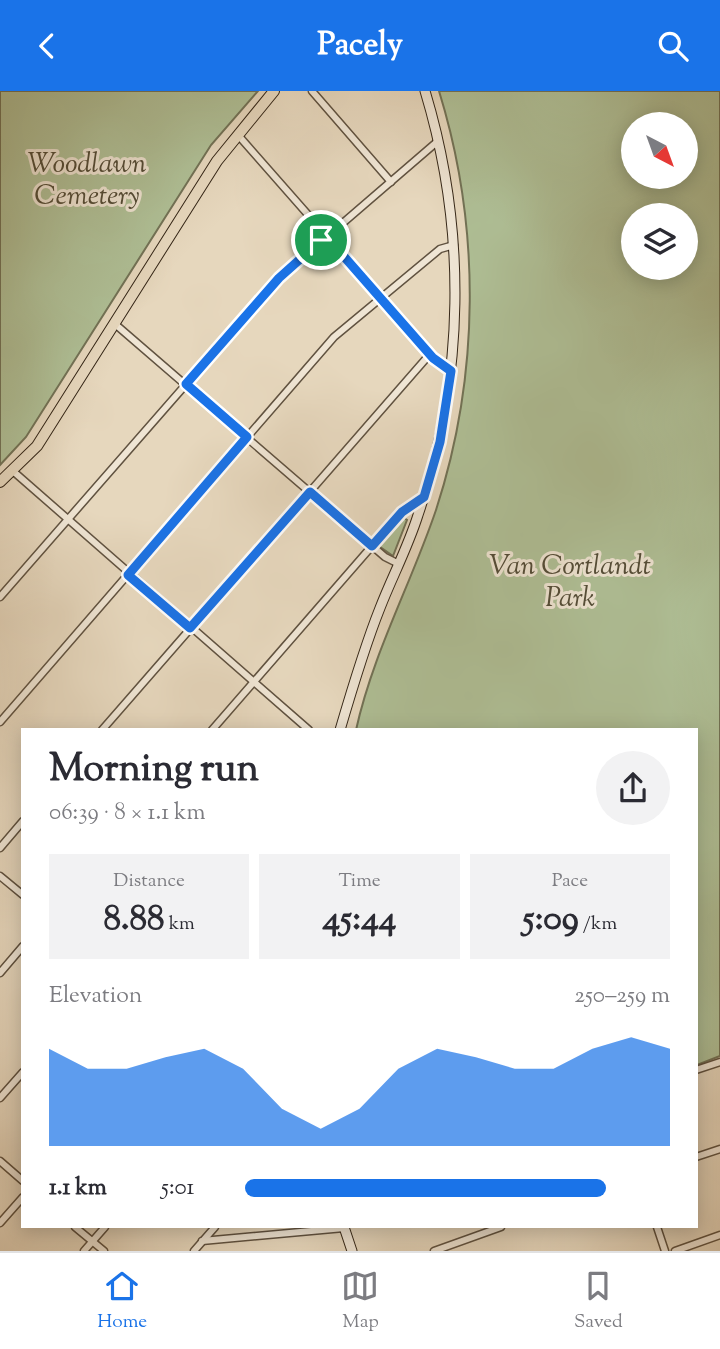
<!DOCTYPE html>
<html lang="en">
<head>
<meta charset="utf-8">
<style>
  :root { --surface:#fff; --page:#f2f2f3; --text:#2b2b33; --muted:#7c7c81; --line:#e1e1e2; --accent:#1a73e8 }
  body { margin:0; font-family:"Sorts Mill Goudy",serif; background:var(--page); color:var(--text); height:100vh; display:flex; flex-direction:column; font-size:26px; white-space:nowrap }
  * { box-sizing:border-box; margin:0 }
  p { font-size:23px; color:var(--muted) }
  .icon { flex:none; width:38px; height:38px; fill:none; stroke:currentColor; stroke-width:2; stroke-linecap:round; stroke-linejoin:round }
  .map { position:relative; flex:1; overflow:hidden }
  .panel { position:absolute; left:21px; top:637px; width:677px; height:500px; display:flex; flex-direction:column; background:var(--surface); border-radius:0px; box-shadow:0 4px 18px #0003 }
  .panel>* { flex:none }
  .needle { width:46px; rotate:139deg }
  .fabs { position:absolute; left:621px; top:21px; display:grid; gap:14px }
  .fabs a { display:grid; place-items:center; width:77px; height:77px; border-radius:50%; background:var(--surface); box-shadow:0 4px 18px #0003; font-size:35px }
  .pin { position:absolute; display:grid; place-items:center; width:60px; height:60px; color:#fff; margin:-30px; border:4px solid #fff; border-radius:50%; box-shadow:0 2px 7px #0007 }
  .round { display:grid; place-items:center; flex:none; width:74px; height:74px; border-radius:37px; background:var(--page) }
  .headline { display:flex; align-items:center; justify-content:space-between; height:119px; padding:0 28px }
  h1 { font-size:38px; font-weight:700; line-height:52px }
  .stats { display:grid; grid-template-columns:repeat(3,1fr); gap:10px; height:119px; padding:7px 28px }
  .stats div { display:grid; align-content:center; border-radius:0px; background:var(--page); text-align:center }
  .stats b { font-size:35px; font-weight:700 }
  .stats small { font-size:19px; font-weight:400 }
  .stats p { font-size:19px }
  .chart { height:196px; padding:14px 28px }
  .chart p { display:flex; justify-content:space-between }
  .chart svg { width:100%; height:126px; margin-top:7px; fill:var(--accent); opacity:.7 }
  ul { padding:0 28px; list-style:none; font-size:23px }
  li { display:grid; grid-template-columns:112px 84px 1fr; align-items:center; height:52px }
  li i { height:18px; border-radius:9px; background:var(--accent) }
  header { display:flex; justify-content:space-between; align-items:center; height:91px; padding:0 28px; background:var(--accent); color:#fff; font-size:32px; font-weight:700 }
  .dock { display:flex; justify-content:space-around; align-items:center; height:98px; border-top:2px solid var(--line); background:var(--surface); font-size:19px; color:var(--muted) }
  .dock a { display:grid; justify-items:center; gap:4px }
  .dock .selected { color:var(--accent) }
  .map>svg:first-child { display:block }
</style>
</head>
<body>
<header><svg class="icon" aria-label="back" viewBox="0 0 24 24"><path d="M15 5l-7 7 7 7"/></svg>Pacely<svg class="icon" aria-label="search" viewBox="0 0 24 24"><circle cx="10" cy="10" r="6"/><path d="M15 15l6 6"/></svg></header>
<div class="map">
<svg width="720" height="1160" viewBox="0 0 720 1160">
  <rect width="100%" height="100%" fill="#e6d7bd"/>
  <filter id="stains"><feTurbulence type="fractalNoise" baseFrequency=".00286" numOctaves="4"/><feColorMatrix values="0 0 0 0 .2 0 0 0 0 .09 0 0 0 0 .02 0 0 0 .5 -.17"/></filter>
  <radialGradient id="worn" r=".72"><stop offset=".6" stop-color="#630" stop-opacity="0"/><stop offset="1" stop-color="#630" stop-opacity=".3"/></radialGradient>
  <g fill="#afbf96" stroke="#727256" stroke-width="2" fill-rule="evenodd">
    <polygon points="0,0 258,0 211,54 26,346 0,374"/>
    <path d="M 439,0 L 720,0 L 720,965 L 697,974 L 696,639 L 356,639 C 373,562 411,493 436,419 C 480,284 481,136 439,0 ZM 634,33 L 686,33 L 686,86 L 634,86 ZM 634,124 L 686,124 L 686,177 L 634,177 Z"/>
    <polygon points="401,425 407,429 393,465 376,453"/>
  </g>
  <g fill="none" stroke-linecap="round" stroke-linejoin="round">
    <g stroke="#605240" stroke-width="9">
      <g id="street">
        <polyline points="312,0 391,91"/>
        <polyline points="238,44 434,267 451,280"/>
        <polyline points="115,233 385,466 399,473"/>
        <polyline points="14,381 309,639"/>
        <polyline points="0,506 279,187 438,50"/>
        <polyline points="0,631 334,246 440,158 454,154"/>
        <polyline points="102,639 430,263"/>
        <polyline points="212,639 399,424 423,407"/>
        <polyline points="0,757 23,730"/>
        <polyline points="0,785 23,804"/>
        <polyline points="0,882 23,855"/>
        <polyline points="696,979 720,971"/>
        <polyline points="0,1007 23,981"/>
        <polyline points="696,1066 720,1058"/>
        <polyline points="0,1070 23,1090"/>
        <polyline points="0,1132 23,1106"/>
        <polyline points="75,1136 104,1160"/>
        <polyline points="657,1136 665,1160"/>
        <polyline points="202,1150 344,1137"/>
        <polyline points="84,1160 105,1136"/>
        <polyline points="194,1160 215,1136"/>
        <polyline points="434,1160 501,1136"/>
        <polyline points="675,1160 720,1144"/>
      </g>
    </g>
    <g stroke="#342617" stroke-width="11">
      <g id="secondary">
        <path d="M 340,639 C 352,598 364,557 380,517 C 392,486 408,456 418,424 C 465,286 467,139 425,0"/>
        <polyline points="344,1136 352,1160"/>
      </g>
    </g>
    <g stroke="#342617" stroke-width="12">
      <polyline id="primary" points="0,391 37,355 217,70 274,0"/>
    </g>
    <use href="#street" stroke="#efe5d4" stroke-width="6"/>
    <use href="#secondary" stroke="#efe5d4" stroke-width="9"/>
    <use href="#primary" stroke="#e6d7bd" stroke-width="10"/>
  </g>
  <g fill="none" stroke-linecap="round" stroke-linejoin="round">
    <g stroke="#fff" stroke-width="14">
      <polygon id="route" points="326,145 433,267 451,280 440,351 424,406 402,421 372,455 310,401 190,537 128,484 247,346 186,293 279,187"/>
    </g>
    <use href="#route" stroke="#1a73e8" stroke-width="9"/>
  </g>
  <g text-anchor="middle" stroke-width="6" stroke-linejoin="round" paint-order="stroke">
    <g font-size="28" font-style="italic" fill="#534c37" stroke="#efe5d4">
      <text x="87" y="81">Woodlawn<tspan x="87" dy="32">Cemetery</tspan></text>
      <text x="570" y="483">Van Cortlandt<tspan x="570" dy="32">Park</tspan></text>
    </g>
  </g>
  <rect width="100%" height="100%" filter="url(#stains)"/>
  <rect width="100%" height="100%" fill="url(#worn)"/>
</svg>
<div class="fabs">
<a><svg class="needle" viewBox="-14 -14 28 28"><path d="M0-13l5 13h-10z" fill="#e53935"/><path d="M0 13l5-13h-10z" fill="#7c7c81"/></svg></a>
<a><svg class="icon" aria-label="layers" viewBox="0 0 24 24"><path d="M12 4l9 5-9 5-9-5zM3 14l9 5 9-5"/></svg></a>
</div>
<div class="pin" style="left:321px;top:149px;background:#1e9e55"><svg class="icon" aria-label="arrive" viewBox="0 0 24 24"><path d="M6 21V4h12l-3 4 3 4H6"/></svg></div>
<section class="panel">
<div class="headline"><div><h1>Morning run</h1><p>06:39 · 8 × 1.1 km</p></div><a class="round"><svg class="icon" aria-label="share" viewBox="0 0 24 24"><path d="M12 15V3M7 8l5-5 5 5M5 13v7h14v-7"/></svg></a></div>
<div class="stats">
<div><p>Distance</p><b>8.88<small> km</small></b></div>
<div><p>Time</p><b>45:44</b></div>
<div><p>Pace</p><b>5:09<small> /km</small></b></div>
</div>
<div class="chart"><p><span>Elevation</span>250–259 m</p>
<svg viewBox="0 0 160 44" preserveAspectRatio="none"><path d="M0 44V10L10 17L20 17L30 13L40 10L50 17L60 31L70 38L80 31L90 17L100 10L110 13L120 17L130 17L140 10L150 6L160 10V44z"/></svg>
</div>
<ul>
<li><b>1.1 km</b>5:01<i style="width:85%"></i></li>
</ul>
</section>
</div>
<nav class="dock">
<a class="selected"><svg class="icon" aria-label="home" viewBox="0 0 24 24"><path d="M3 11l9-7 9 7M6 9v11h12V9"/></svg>Home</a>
<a><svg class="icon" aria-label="map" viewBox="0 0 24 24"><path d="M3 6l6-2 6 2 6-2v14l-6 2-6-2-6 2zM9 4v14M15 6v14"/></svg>Map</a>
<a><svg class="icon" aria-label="saved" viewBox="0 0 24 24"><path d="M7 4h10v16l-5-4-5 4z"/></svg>Saved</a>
</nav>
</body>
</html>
